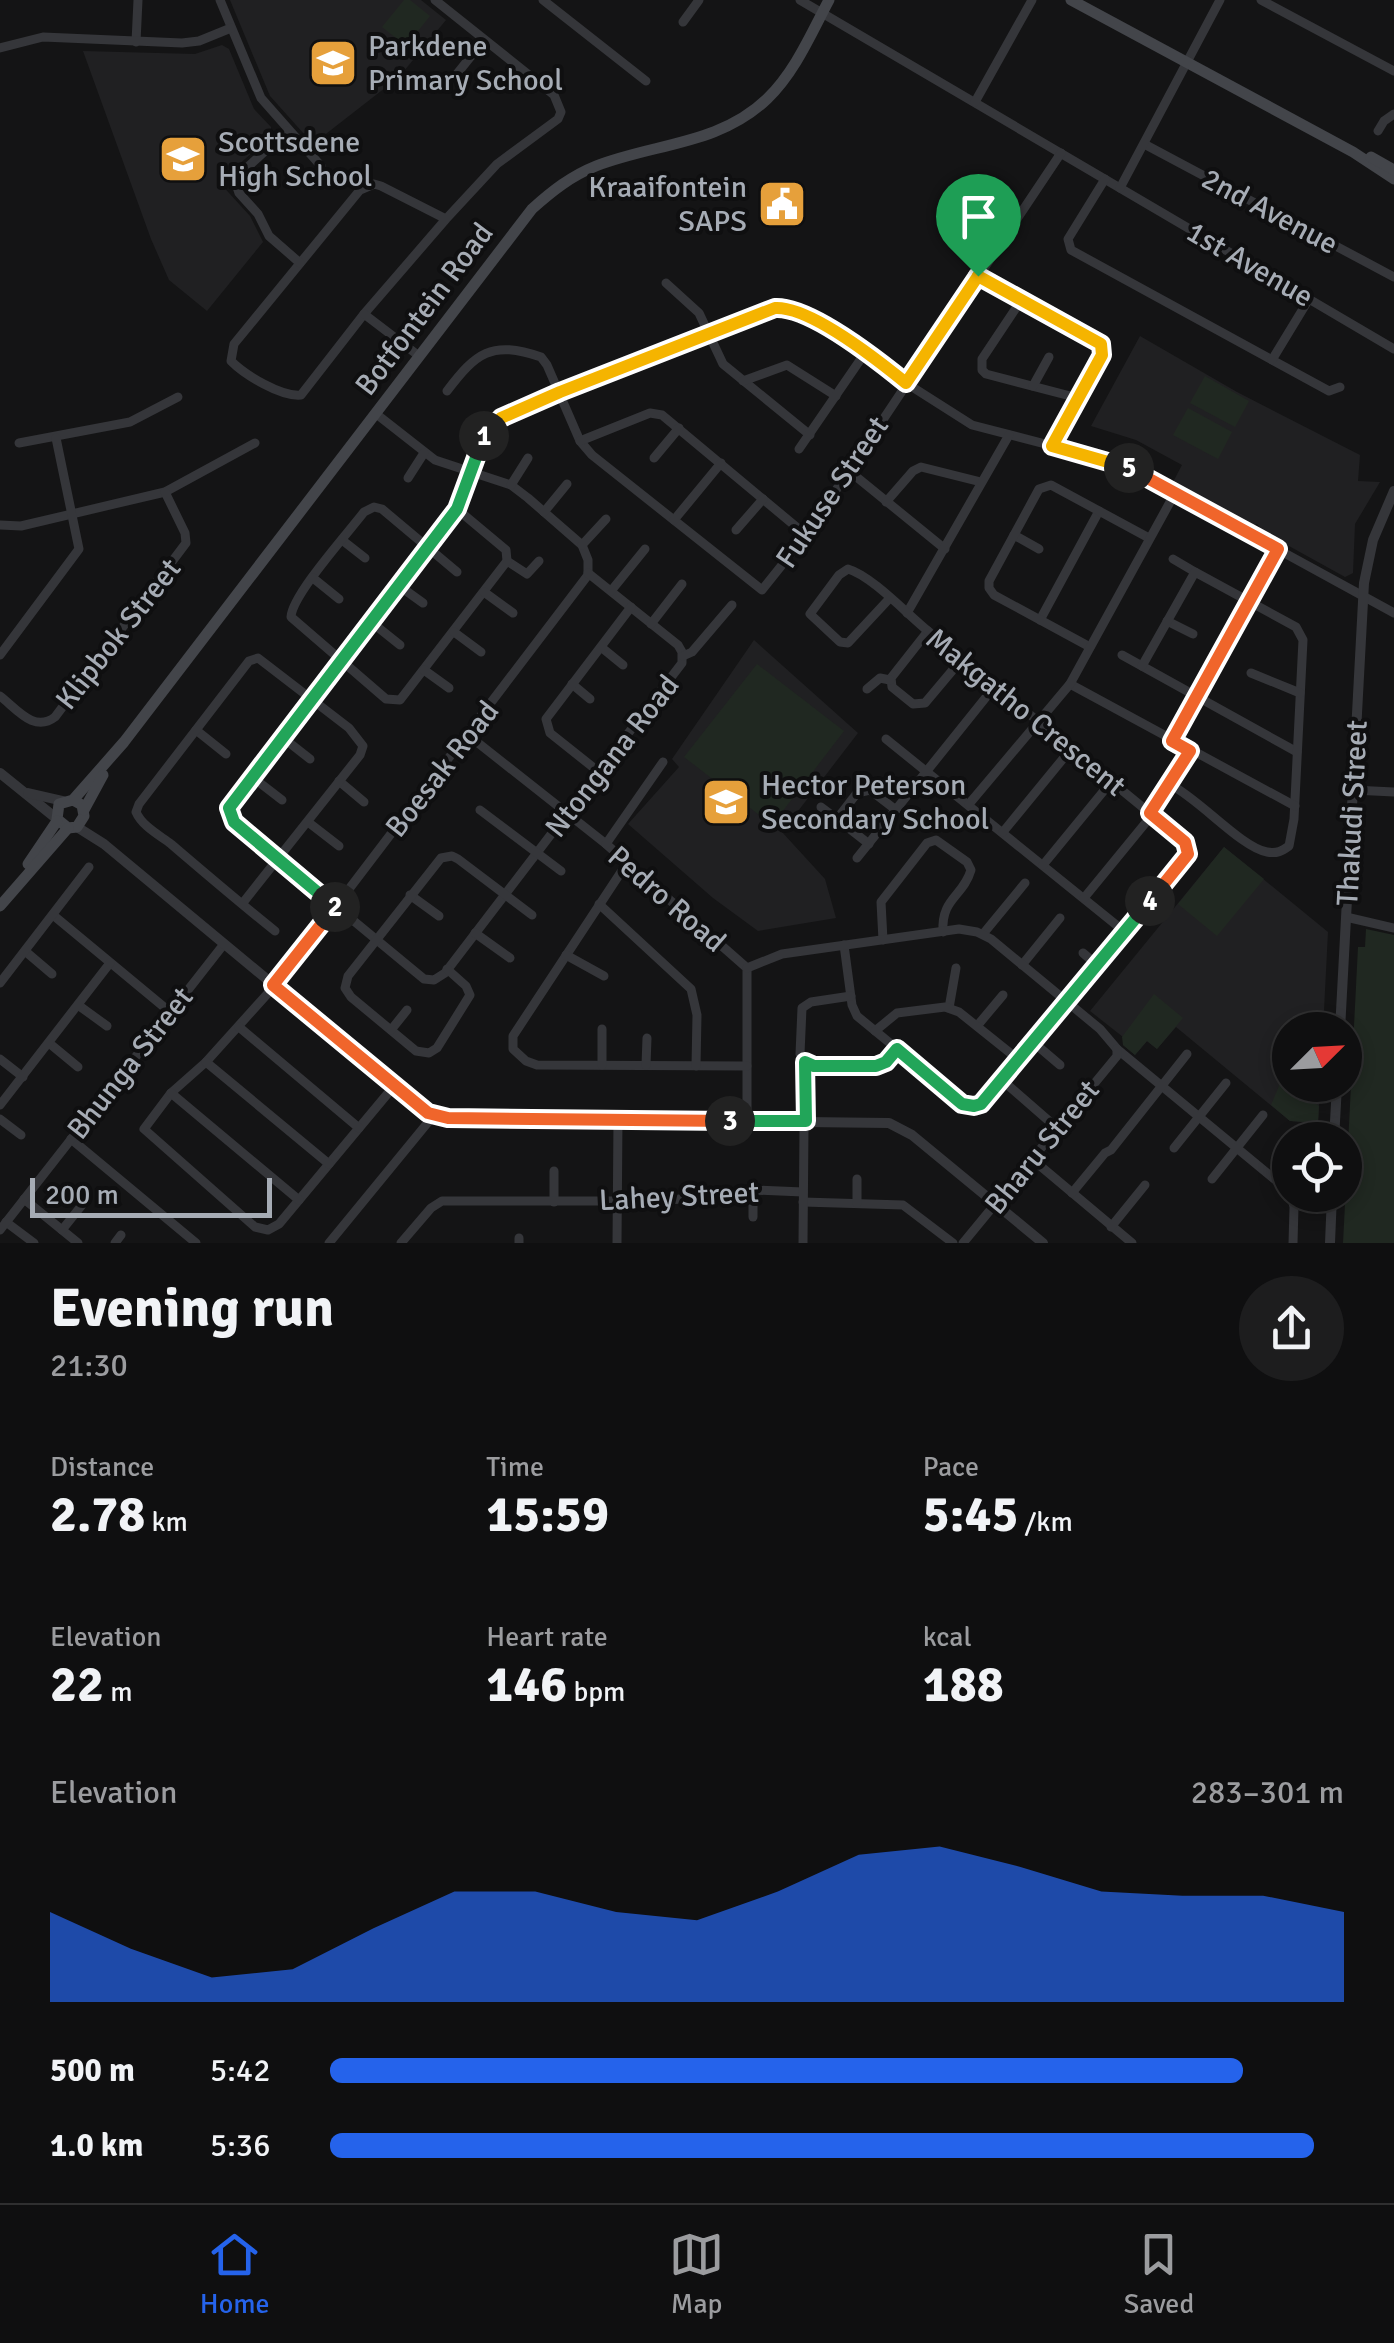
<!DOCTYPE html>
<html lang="en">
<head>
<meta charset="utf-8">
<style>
  :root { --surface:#0f0f10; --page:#1d1d1e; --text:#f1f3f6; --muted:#9b9c9f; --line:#2f2f30; --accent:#2563eb }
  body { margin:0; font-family:Signika,sans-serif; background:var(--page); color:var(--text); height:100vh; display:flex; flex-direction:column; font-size:38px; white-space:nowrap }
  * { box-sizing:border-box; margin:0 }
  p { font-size:32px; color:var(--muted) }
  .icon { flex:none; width:55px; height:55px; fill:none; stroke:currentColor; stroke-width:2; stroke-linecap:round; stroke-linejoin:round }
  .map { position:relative; height:1243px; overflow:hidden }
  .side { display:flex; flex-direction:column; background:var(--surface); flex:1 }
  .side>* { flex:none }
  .needle { width:65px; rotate:66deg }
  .controls { position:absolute; left:1272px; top:1012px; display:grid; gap:20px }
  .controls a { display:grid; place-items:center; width:90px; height:90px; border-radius:50%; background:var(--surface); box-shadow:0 5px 15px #0003,0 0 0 2px var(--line); font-size:50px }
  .scale { position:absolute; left:30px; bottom:25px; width:242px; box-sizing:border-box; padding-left:10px; border:5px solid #a6acb5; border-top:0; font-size:28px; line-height:35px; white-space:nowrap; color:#a6acb5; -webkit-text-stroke:8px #0f0f10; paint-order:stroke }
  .pin { position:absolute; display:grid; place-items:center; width:85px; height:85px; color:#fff; margin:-102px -42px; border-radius:50% 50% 50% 0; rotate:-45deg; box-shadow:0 0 10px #0007 }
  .pin .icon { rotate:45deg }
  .km { position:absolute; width:50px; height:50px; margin:-25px; border-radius:50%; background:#222; color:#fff; font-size:28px; line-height:50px; text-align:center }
  .round { display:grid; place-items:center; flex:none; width:105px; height:105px; border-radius:52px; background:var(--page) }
  .head { display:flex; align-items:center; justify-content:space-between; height:170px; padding:0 50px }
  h1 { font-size:55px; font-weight:800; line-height:75px }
  .metrics { display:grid; grid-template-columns:repeat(3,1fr); gap:15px; height:170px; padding:10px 50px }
  .metrics div { display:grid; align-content:center }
  .metrics b { font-size:50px; font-weight:800 }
  .metrics small { font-size:28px; font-weight:400 }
  .metrics p { font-size:28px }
  .chart { height:280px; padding:20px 50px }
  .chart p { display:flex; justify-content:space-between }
  .chart svg { width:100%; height:180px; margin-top:10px; fill:var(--accent); opacity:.7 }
  ul { padding:0 50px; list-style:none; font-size:32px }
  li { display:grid; grid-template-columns:160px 120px 1fr; align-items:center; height:75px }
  li i { height:25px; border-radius:12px; background:var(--accent) }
  .tab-bar { display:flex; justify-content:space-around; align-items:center; height:140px; border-top:2px solid var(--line); background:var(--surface); font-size:28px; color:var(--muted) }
  .tab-bar a { display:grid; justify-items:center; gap:5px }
  .tab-bar .current { color:var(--accent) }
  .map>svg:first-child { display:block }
</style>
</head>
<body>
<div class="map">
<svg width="1394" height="1243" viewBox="0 0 1394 1243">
  <rect width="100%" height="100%" fill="#141415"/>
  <g fill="#202022">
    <polygon points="230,0 421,0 446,20 399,77 313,144 270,96"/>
    <polygon points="222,45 229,49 254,109 271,127 271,136 219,182 250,216 263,242 207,311 169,280 151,239 83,51 195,54"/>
    <polygon points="1140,336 1237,392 1360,455 1358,481 1380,482 1355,524 1353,573 1345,577 1262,531 1257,524 1252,526 1173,482 1182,465 1136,440 1091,426"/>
    <polygon points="754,640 858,733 782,832 825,879 836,918 758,931 713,898 628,824 679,767 672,759"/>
    <polygon points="1224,847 1328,932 1323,1030 1290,1030 1290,1085 1320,1085 1318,1123 1290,1121 1176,1027 1157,1049 1147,1041 1135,1055 1123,1045 1123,1037 1090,1011"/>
  </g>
  <g fill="#202821">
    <polygon points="404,0 410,0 430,16 406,46 382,27"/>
    <polygon points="1205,376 1249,401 1235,427 1190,403"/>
    <polygon points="1188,408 1232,432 1218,459 1173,435"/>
    <polygon points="757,664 844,731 772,825 684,757"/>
    <polygon points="1224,847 1264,879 1217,936 1178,904"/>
    <polygon points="1366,929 1394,935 1394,1243 1343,1243 1358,947 1365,947"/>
    <polygon points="1154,994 1183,1018 1157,1049 1147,1041 1135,1055 1123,1045 1122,1037"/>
    <polygon points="1282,1079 1319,1106 1318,1123 1290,1121 1271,1105"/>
  </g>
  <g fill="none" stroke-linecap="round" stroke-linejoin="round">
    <g stroke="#35363a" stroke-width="9">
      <polyline points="220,0 261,98 321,166"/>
      <path d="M 435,0 L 554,95 L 561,112 L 558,119 L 497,164 L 446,219 L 364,314 L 301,395 C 281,397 245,375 231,361 L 234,344 L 360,190 L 374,184 L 381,186 L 446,219"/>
      <polyline points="543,0 646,81"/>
      <polyline points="800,0 1394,349"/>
      <polyline points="1261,0 1394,71"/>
      <polyline points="683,22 699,0"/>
      <polyline points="136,42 138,0"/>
      <polyline points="0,48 43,37 182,43 199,41 231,28"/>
      <polyline points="456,75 484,40"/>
      <polyline points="975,102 1032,0"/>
      <polyline points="287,131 241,173 236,184 239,193 258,214 269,236 300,263"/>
      <polyline points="1378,131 1384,121 1394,114"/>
      <polyline points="1146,145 1394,277"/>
      <polyline points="1105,179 1068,239 1071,250 1329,391 1340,387"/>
      <polyline points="1120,188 1220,0"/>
      <polyline points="979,275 1101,344 1102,355 1052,445"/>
      <polyline points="666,283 699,313 723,364 810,435"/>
      <polyline points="1022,299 982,359 982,370 986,374 1078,398"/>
      <polyline points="364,314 419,356"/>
      <polyline points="1272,360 1309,299"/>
      <polyline points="743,381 787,365 836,396"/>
      <polyline points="1033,386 1049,357"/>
      <path d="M 447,391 C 476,353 491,340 541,357 L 547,365 L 580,441 L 592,455 L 762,590 L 806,535 L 1061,153"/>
      <polyline points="375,413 435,460 511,485 528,498 582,545 588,560 588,575 279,981 206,1062 171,1093 144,1129 255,1227 268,1230 279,1224 394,1086"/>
      <polyline points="580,441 650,413 662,415 806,535"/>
      <polyline points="19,443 130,422 178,397"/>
      <polyline points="799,449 867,350"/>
      <polyline points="654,458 679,428"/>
      <polyline points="848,470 945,549"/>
      <polyline points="408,478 424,453"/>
      <polyline points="511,485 528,458"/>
      <polyline points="886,502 913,471 921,467 981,482"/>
      <polyline points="544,512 567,484"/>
      <polyline points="674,520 721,463"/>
      <polyline points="0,525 21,526 165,492 255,443"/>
      <polyline points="736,530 763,499"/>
      <polyline points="1014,535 1039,549"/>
      <polyline points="342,540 365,558"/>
      <polyline points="582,545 606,519"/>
      <polyline points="1173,559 1195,572"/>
      <polyline points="507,561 527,574 539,561"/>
      <path d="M 457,572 L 382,509 L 374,507 L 364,512 C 348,533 292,595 291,617 L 386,699 L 400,700 L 507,561 L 506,550 L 457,509"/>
      <polyline points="588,573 678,645 682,652 682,663 445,973 434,980 424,979 234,822 229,816 230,804 457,509 483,439 501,418 708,333 785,308 867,350 906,383 972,425 1122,464 1394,613"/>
      <polyline points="313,578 339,599"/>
      <polyline points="398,585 423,603"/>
      <polyline points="611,591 645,549"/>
      <polyline points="484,592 513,613"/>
      <polyline points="907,613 1009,435"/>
      <polyline points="1040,620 1099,511"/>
      <polyline points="370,621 400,645"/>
      <polyline points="1167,621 1193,634"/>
      <polyline points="651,624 682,584"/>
      <polyline points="928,631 891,678 892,687 913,704 925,703 962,659"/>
      <polyline points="454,632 481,652"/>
      <polyline points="601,647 623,665"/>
      <polyline points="1090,647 994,595 989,588 989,581 1039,489 1051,485 1149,538"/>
      <polyline points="0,655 79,549 56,438"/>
      <polyline points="1122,655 1297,752"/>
      <polyline points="683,656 692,652 732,605"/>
      <path d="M 1142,666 L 1195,572 L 1296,627 L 1303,640 L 1294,819 L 1289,846 C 1282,851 1277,854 1267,852 C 1242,848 1199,799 1171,785"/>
      <polyline points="424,670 449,688"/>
      <polyline points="1251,673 1300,693"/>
      <polyline points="572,684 590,699"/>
      <polyline points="1070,684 1295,806"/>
      <polyline points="867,689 880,678 890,680"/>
      <path d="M 0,696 C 17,709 34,733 55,717 L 186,543 L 185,533 L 165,492"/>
      <polyline points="196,730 226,754"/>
      <polyline points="468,735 606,844 747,968 747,1121"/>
      <polyline points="282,737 310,759"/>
      <polyline points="886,739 1125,932"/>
      <polyline points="1173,741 1279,549"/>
      <polyline points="599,772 550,733 546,719 631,607"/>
      <polyline points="251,776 282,800"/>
      <polyline points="339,781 364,802"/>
      <polyline points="1353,790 1394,792"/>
      <polyline points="969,804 1070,684 1175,493"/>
      <polyline points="821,807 837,819"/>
      <polyline points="480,810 561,871"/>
      <polyline points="1149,813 1190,751"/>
      <polyline points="308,822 339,846"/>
      <polyline points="1003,832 1071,749"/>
      <polyline points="606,844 663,762"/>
      <polyline points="869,844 837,819 857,793 870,790 896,810"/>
      <polyline points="857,858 995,686"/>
      <polyline points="627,863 513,1036 513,1049 526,1061 537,1065 747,1066"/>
      <polyline points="1043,865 1111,782"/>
      <polyline points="410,895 439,916"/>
      <polyline points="1084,898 1152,815"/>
      <path d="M 242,904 L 360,755 L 363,746 L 349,728 L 258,658 L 249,661 L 139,804 L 136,812 C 142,826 159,835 171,844 C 205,873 240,903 275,931"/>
      <polyline points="599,904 691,989 697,1015 696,1066"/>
      <polyline points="53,915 170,1012"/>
      <polyline points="1346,917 1394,928"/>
      <polyline points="475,933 510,958"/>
      <polyline points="983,934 1025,883"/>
      <path d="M 883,940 L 881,902 L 927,843 L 936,840 L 967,862 L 971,870 C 963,897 941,898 943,932"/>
      <path d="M 844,945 L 852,1005 L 857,1016 L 963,1103 L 977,1106 L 1188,854 L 1185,842 L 928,631 C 908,615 872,576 848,569 L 839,575 L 810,614 L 840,642 L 848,643 L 889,599"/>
      <polyline points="25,951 52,974"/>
      <polyline points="1083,953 1097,965"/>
      <polyline points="566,955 604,976"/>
      <polyline points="1022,965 1060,918"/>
      <polyline points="747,968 782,954 959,929 977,932 991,939 1100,1029 1117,1049 1290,1192"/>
      <polyline points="447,969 466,986 470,995 437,1048 429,1053 416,1051 351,997 345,988 348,976 441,858 452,856 458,859 532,915"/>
      <polyline points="0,983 89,867"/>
      <polyline points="851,996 811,1002 802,1008 800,1054 805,1062 814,1066 876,1066 886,1062 897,1049"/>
      <polyline points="78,1005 107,1026"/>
      <polyline points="949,1008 956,968"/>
      <polyline points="977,1026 1003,995"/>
      <polyline points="239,1027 359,1128"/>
      <polyline points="391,1030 407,1010"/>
      <polyline points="875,1031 897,1013 945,1007 959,1012 1019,1060"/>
      <polyline points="1033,1042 1060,1065"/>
      <polyline points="49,1043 78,1067"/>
      <polyline points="0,1059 23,1077"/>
      <polyline points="206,1062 329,1164"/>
      <polyline points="602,1065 602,1029"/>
      <polyline points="646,1065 647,1038"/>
      <polyline points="1002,1080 1057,1128"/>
      <polyline points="171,1093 299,1200"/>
      <polyline points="0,1105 110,963"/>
      <polyline points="0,1119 21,1135"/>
      <polyline points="71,1139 196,1243"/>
      <polyline points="1174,1148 1226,1083"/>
      <polyline points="1032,1159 1132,1243"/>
      <polyline points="1274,1178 1290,1157"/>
      <polyline points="1212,1179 1263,1115"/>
      <polyline points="1072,1193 1105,1153 1111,1150 1187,1054"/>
      <polyline points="1291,1195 1294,1207 1293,1243"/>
      <polyline points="24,1199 78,1243"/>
      <polyline points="554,1202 554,1171"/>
      <polyline points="803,1202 903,1205 953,1243"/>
      <polyline points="857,1203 857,1179"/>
      <polyline points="753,1217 753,1190"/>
      <polyline points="6,1222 34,1243"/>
      <polyline points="1111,1227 1145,1185"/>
      <polyline points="0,1230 224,944"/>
      <polyline points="62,1230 82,1205"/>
      <polyline points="115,1243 121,1235"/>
      <polyline points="329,1243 434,1115"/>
      <polyline points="401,1243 431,1208 442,1201 663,1201 753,1190 803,1192"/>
      <polyline points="519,1243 519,1238"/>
      <polyline points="617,1243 618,1119"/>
      <polyline points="803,1243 804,1127 807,1113 805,1062"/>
      <polyline points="963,1243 1117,1056 1117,1049"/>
    </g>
    <g stroke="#35363a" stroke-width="10">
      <polyline points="0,773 57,819"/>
      <polyline points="28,793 63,801"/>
      <polyline points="77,827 104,844 428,1113 448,1118 889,1123 912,1135 1043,1243"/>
      <polyline points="1340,1030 1364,583 1373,540 1394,491"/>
      <polyline points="1334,1140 1337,1085"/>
      <polyline points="1330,1243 1332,1195"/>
    </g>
    <g stroke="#43454a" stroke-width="11">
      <polyline points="1071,0 1353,152 1394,179"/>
      <polyline points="1371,157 1394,170"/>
      <path d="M 73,800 L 82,805 L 84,816 L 77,827 L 68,828 L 57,819 L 59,804 L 73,800 L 124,742 L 532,209 C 552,191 571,176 596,166 C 655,143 719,145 767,99 C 795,72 811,34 829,0"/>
      <polyline points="84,810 103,775"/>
      <polyline points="28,864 57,821"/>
      <polyline points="0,906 68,828"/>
    </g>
  </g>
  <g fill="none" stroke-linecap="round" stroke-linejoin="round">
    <g stroke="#fff" stroke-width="20">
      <path id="split-1" d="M 484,436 L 501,418 L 560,392 L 775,308 C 810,306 879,361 906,383 L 978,276"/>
    </g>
    <g stroke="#fff" stroke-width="20">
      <polyline id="split-2" points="335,907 234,822 229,808 457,509 484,436"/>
    </g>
    <g stroke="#fff" stroke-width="20">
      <polyline id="split-3" points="335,907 273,985 428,1113 448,1118 730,1121"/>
    </g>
    <g stroke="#fff" stroke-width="20">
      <polyline id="split-4" points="730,1121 806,1121 805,1062 814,1066 876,1066 886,1062 897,1049 962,1104 974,1106 981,1104 1150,901"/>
    </g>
    <g stroke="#fff" stroke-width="20">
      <polyline id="split-5" points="1129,468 1278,549 1172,741 1190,751 1150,813 1185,842 1188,854 1150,901"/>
    </g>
    <g stroke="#fff" stroke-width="20">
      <polyline id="split-6" points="978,276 1101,344 1102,355 1052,446 1129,468"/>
    </g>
    <use href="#split-1" stroke="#f5b400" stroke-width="12"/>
    <use href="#split-2" stroke="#22a559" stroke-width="12"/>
    <use href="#split-3" stroke="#f0652b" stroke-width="12"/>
    <use href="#split-4" stroke="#22a559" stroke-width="12"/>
    <use href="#split-5" stroke="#f0652b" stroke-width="12"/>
    <use href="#split-6" stroke="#f5b400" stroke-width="12"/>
  </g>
  <defs>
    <g id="school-square" transform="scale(2.5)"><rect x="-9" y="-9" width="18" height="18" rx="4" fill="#e6a03b" stroke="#0f0f10"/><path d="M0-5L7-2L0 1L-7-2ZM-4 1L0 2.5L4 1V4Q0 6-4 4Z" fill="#fff"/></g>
    <g id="civic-square" transform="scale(2.5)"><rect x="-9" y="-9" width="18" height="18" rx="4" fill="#e6a03b" stroke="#0f0f10"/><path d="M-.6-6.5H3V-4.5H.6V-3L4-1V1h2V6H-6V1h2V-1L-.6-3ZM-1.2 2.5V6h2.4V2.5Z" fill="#fff"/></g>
  </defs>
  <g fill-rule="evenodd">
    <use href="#school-square" x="333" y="63"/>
    <use href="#school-square" x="183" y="159"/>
    <use href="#civic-square" x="782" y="204"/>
    <use href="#school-square" x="726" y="802"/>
  </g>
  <g text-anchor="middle" stroke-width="8" stroke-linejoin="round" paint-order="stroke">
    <g font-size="30" fill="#a6acb5" stroke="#0f0f10" text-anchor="start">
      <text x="368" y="56">Parkdene<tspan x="368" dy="34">Primary School</tspan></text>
      <text x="218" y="152">Scottsdene<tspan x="218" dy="34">High School</tspan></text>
      <text x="747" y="197" text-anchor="end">Kraaifontein<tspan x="747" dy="34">SAPS</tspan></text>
      <text x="761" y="795">Hector Peterson<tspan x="761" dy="34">Secondary School</tspan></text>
    </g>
    <g font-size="30" fill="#a6acb5" stroke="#0f0f10">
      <text transform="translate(1270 211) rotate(28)" y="10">2nd Avenue</text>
      <text transform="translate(1250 264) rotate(30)" y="10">1st Avenue</text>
      <text transform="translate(424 309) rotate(-53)" y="10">Botfontein Road</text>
      <text transform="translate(832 492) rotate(-56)" y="10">Fukuse Street</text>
      <text transform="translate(118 634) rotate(-52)" y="10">Klipbok Street</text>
      <text transform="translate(1026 712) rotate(39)" y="10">Makgatho Crescent</text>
      <text transform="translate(612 756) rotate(-52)" y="10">Ntongana Road</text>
      <text transform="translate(442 769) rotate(-52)" y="10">Boesak Road</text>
      <text transform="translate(1352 813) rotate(-87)" y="10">Thakudi Street</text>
      <text transform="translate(667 899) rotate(41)" y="10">Pedro Road</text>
      <text transform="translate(130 1063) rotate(-52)" y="10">Bhunga Street</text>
      <text transform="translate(1042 1147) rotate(-51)" y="10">Bharu Street</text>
      <text transform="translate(679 1196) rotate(-3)" y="10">Lahey Street</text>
    </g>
  </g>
</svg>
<div class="controls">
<a><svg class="needle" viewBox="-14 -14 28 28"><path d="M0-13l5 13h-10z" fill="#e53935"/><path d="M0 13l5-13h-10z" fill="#9b9c9f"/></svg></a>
<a><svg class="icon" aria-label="locate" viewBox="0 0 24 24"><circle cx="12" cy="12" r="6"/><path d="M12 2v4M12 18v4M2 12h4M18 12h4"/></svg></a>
</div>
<div class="scale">200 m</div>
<div class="pin" style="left:978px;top:276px;background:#1e9e55"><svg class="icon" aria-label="arrive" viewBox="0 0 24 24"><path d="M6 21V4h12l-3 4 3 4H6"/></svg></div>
<b class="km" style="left:484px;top:436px">1</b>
<b class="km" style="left:335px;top:907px">2</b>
<b class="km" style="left:730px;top:1121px">3</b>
<b class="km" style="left:1150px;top:901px">4</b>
<b class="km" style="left:1129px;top:468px">5</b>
</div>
<section class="side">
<div class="head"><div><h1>Evening run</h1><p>21:30</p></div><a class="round"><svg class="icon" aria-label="share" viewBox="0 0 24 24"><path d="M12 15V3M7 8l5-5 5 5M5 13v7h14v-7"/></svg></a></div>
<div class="metrics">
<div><p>Distance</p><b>2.78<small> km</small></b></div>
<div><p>Time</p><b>15:59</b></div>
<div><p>Pace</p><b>5:45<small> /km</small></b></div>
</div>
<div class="metrics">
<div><p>Elevation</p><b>22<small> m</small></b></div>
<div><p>Heart rate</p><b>146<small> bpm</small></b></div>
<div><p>kcal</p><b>188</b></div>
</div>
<div class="chart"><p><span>Elevation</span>283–301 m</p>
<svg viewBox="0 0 160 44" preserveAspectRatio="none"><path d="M0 44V22L10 31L20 38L30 36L40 26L50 17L60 17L70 22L80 24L90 17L100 8L110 6L120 11L130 17L140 18L150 18L160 22V44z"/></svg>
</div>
<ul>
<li><b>500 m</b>5:42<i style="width:90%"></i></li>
<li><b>1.0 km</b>5:36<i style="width:97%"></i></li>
</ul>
</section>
<nav class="tab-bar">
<a class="current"><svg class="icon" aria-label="home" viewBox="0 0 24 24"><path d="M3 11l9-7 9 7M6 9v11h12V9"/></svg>Home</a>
<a><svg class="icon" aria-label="map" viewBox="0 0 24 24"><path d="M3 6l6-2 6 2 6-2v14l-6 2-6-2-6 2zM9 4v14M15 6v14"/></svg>Map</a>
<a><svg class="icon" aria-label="saved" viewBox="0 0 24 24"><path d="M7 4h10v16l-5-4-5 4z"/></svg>Saved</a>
</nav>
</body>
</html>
